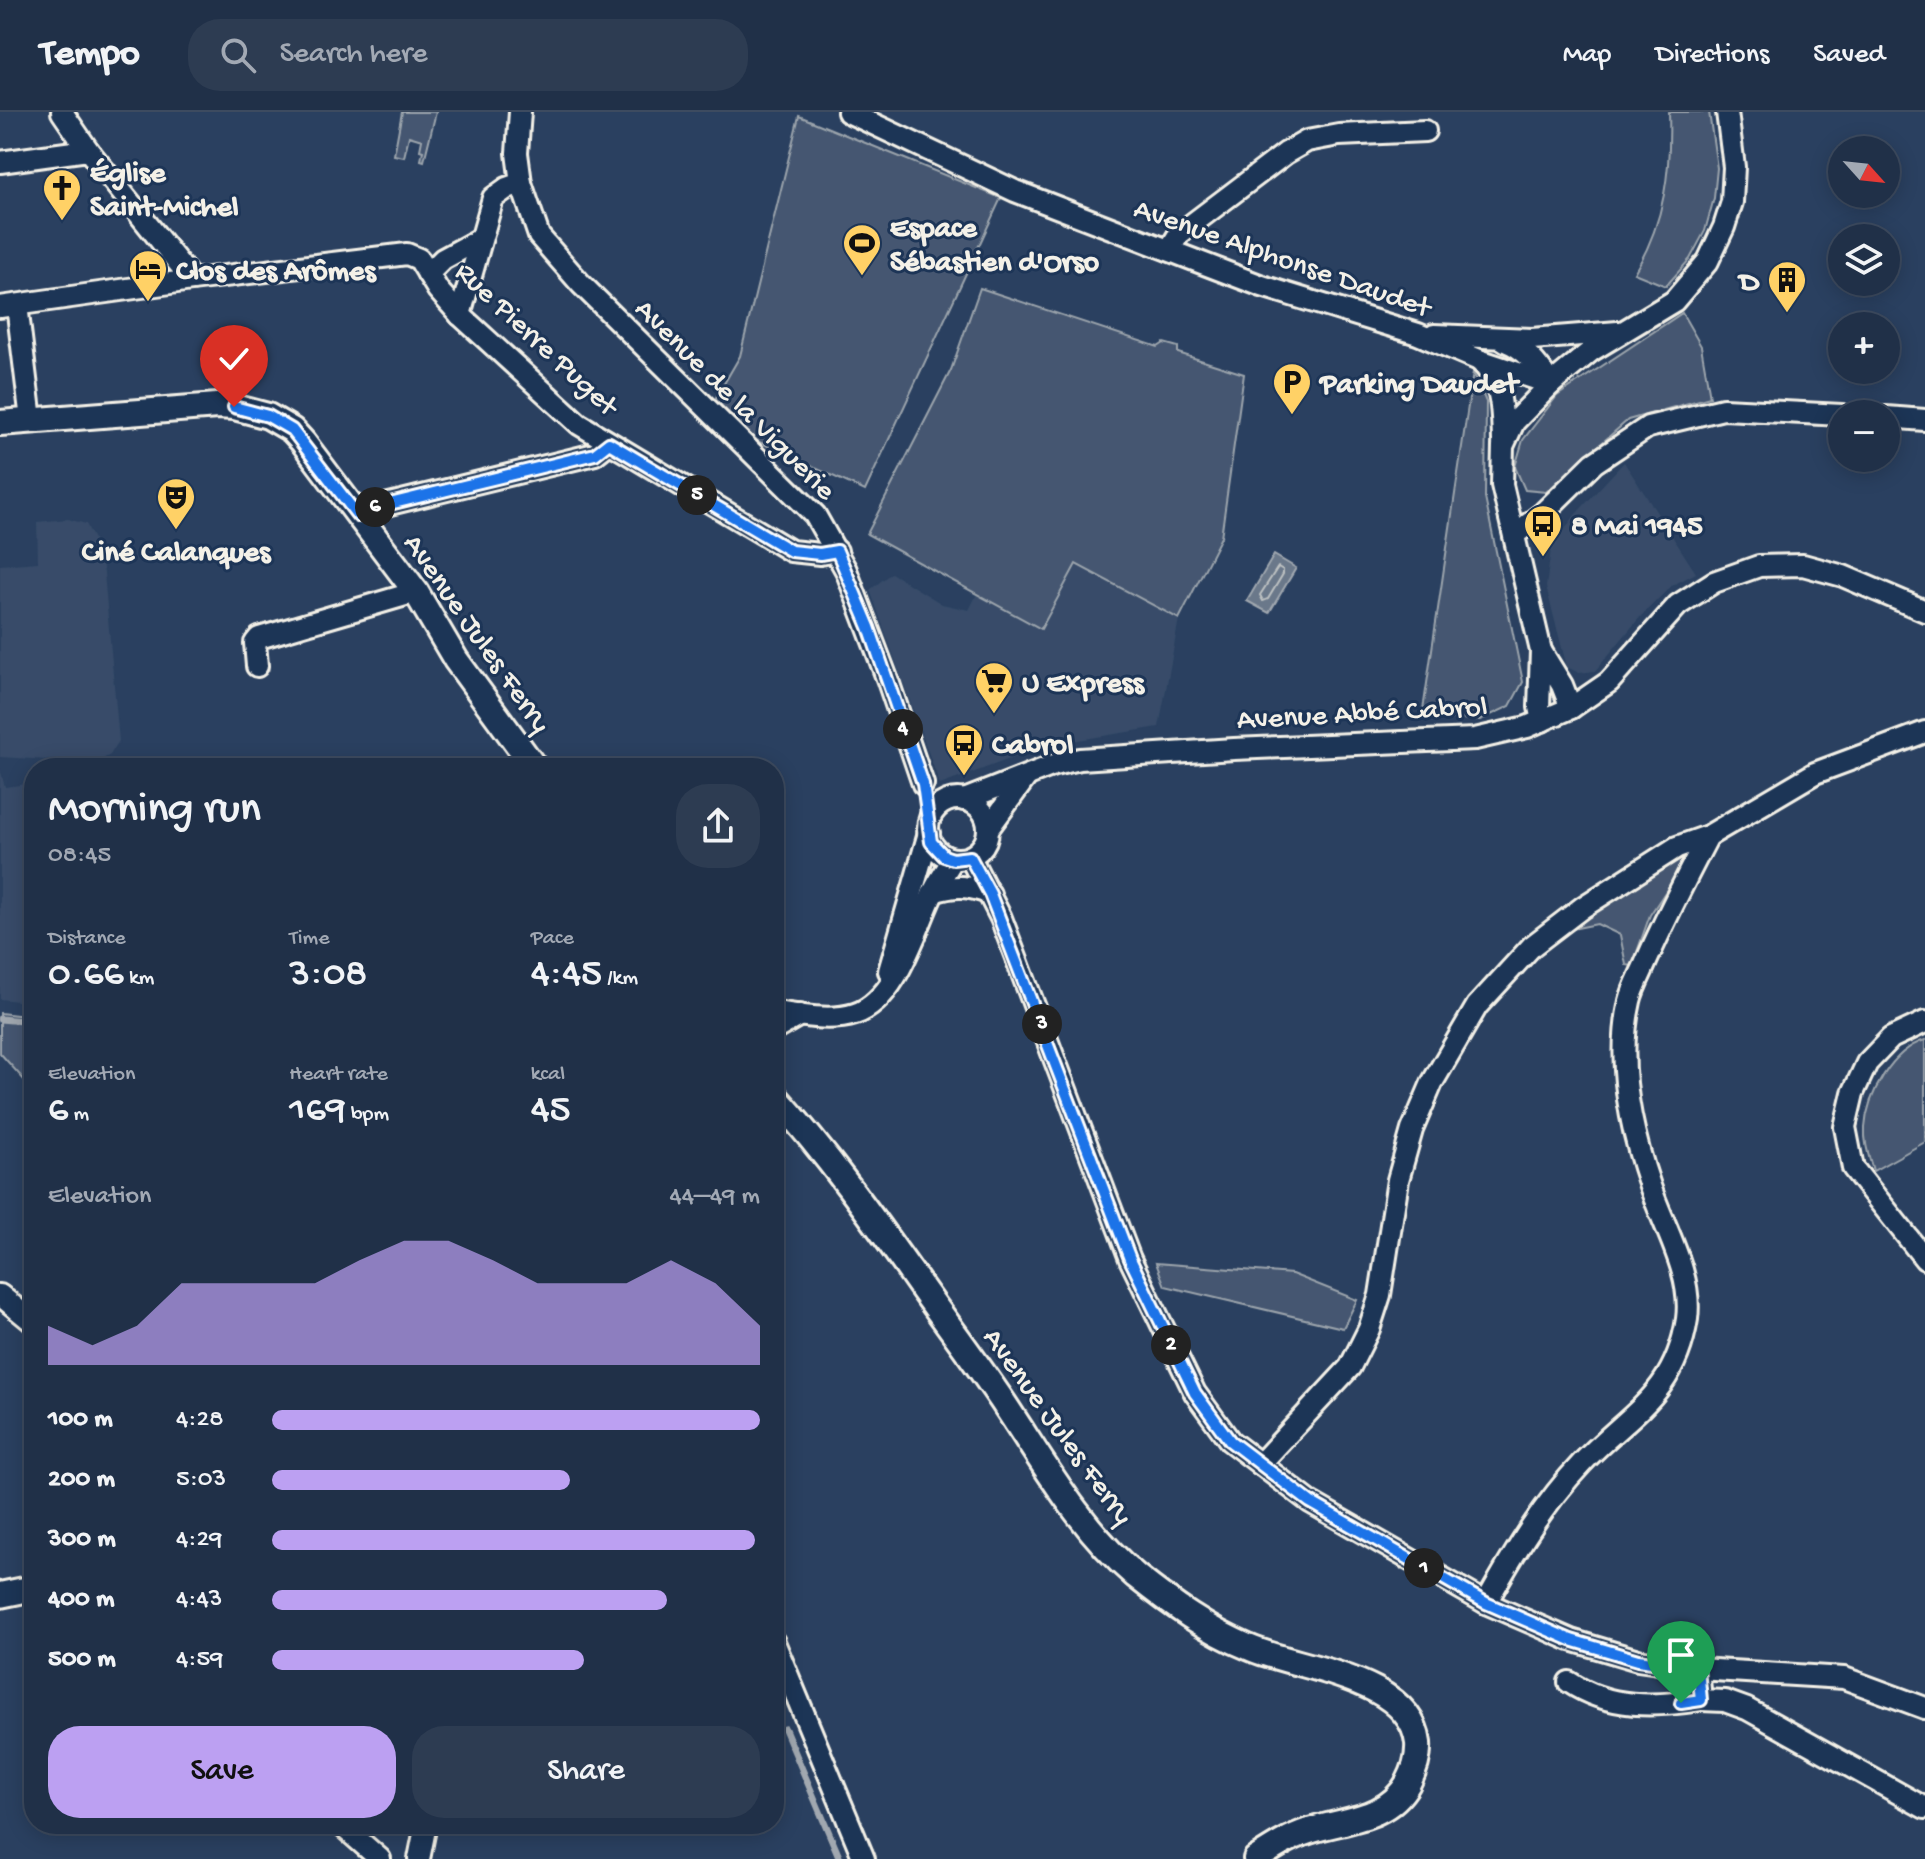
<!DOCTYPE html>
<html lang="en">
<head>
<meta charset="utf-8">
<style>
  :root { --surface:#203048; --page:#2d3c52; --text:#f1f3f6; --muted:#a2a9b4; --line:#3d4b60; --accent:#bca0f2 }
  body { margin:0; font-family:"Gochi Hand",sans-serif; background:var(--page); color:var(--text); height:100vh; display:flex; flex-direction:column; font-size:30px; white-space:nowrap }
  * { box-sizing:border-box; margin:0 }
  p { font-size:26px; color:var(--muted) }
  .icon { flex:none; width:44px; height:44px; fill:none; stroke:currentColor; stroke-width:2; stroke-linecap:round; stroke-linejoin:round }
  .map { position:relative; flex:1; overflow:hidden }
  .side { position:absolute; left:24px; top:646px; width:760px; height:1076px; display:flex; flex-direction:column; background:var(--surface); border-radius:32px; box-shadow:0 4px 20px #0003,0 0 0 2px var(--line) }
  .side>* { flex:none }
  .needle { width:52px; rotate:117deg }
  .buttons { position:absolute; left:1828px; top:24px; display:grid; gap:16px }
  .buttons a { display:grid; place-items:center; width:72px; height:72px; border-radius:50%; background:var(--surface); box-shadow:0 4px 20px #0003,0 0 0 2px var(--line); font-size:40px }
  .pin { position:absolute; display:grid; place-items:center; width:68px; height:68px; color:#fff; margin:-82px -34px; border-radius:50% 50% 50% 0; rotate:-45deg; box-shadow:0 0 8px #0007 }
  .pin .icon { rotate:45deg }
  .km { position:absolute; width:40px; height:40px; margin:-20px; border-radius:50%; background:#222; color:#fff; font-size:22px; line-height:40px; text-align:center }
  .round { display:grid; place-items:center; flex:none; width:84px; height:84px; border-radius:32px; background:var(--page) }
  .summary { display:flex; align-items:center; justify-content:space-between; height:136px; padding:0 24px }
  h1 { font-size:44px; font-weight:600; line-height:60px }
  .figures { display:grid; grid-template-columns:repeat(3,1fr); gap:12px; height:136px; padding:8px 24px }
  .figures div { display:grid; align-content:center }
  .figures b { font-size:40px; font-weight:600 }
  .figures small { font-size:22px; font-weight:400 }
  .figures p { font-size:22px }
  .chart { height:224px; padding:16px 24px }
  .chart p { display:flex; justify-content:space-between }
  .chart svg { width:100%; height:144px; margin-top:8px; fill:var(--accent); opacity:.7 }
  .cta { display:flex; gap:16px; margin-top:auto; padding:16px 24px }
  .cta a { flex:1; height:92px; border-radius:32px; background:var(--accent); color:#111; font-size:32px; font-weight:600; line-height:92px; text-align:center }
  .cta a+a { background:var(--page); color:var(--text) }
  ul { padding:0 24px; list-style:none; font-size:26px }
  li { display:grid; grid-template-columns:128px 96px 1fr; align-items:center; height:60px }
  li i { height:20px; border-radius:10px; background:var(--accent) }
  header { display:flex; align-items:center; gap:48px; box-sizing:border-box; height:112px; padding:0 40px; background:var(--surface); border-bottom:2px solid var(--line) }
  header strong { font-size:38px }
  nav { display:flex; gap:44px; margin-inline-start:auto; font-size:28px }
  .search { width:560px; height:72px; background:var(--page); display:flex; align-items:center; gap:20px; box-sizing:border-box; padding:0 28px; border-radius:32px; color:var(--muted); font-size:30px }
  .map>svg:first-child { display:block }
</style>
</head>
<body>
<header>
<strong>Tempo</strong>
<div class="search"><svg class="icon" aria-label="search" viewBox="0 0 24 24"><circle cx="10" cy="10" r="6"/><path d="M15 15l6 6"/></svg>Search here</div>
<nav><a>Map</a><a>Directions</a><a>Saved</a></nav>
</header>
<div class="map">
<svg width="1925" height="1747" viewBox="0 0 1925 1747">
  <rect width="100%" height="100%" fill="#2a4060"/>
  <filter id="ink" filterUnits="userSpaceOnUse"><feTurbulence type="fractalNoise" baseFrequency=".0125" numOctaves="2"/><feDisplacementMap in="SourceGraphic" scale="16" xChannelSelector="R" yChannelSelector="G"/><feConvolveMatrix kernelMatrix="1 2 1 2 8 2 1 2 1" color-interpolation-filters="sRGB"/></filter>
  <g filter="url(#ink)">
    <g fill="#374c69">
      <polygon points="1624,350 1696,461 1671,474 1641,504 1595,559 1579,561 1567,555 1546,475 1551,437 1575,403"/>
      <polygon points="68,407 86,412 99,437 104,461 119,629 110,643 96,651 0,645 0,453 38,450 37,410"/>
      <polygon points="1076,452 1179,507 1159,615 1047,633 940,673 870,478 891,461 942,492 969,498 977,482 1041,517"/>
      <polygon points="0,657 5,675 34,671 34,891 0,887"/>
    </g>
    <g fill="#445771" stroke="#9ca4ac" stroke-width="2">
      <polygon points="402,0 436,0 424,49 421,48 423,39 420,38 422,28 409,24 404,45 394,43"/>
      <path d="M 1669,0 L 1709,0 L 1717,56 L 1714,86 L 1705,119 L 1690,147 L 1666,174 L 1634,161 C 1665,111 1671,57 1669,0 Z"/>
      <polygon points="799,4 1001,86 865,379 744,323 714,289 740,244"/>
      <polygon points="980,176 1158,235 1164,231 1178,235 1178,241 1244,262 1221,425 1179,507 1076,452 1041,517 867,422 951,258"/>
      <polygon points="1682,201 1701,234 1710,285 1628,308 1546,380 1525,378 1515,355 1523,328 1557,284"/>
      <polygon points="1473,260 1486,290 1485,386 1523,570 1510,594 1480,608 1422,605"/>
      <polygon points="1682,741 1687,744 1685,750 1650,803 1632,854 1626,853 1620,823 1597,812 1572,817"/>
      <polygon points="0,901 34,905 34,979 0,941"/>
      <path d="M 1925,928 L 1925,1030 L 1873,1059 C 1869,1044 1864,1031 1865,1016 C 1867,983 1892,938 1925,928 Z"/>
      <polygon points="1156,1151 1292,1162 1357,1188 1343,1216 1165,1174"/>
    </g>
    <polygon fill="#6a788a" stroke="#a1a8b0" stroke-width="2" points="1274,443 1296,456 1269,501 1247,489"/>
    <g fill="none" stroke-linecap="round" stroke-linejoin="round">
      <polygon stroke="#bdc1c2" stroke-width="2" points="1278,455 1283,458 1283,462 1268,487 1263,489 1260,483"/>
      <g stroke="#a1a8b0" stroke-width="7">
        <polyline points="0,907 34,910"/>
        <polyline points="785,1617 840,1747"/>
      </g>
      <g stroke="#f4f1e8" stroke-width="26">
        <g id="minor">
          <polyline points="62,0 88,38 192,168"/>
          <polyline points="520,0 517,41 521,71 539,124 581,172 815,403 846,458 888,569 923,672"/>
          <polyline points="848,0 1015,79 1194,148 1262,174 1418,222 1479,248 1551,272"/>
          <polyline points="0,50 88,38"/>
          <polyline points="1169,138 1179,122 1286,41 1307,29 1339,23 1425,19"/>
          <polyline points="428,162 443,147 480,127"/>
          <polyline points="17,193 31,308"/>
          <polyline points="0,195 192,168 407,142 419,147 438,178 460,203 579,312 791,439 820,442 837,439"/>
          <polyline points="460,203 493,86 507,76 521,71"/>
          <polyline points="1434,223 1532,227 1618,220"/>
          <path d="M 1505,229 C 1526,237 1538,253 1551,272"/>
          <path d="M 1479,248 C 1503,270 1502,298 1503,329"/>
          <polyline points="1886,305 1925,308"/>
          <polyline points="358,404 369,397 595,342 609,331"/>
          <polyline points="1514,423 1543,401 1594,351 1648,315 1723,297 1842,303"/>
          <polyline points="1541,539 1562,573 1571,596"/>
          <polyline points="257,554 255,531 259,526 416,480"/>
          <polyline points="1542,609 1539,595 1541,539 1502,373 1503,334 1514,310 1551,272 1591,239 1674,189 1708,149 1724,115 1732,90 1734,55 1727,0"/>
          <circle cx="958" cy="717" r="30"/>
          <polyline points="964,688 1054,653 1080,647 1234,637 1475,627 1527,615 1571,596 1609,570 1678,493 1714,470 1759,454 1803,453 1843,464 1925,499"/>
          <polyline points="988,717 1026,665"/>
          <polyline points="970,745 1001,806 1130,1147 1195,1281 1230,1329 1310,1390 1486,1491 1571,1528 1638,1548 1698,1557 1844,1566 1925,1596"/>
          <path d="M 933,780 C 954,773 969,773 990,782"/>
          <polyline points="889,859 929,721"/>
          <path d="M 774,900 C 799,903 830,910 855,902 C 898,888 916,815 934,779 C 939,768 947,758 953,747"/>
          <polyline points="1925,910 1891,926 1867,951 1853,981 1845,1015 1853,1056 1925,1147"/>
          <polyline points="774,918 800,903"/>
          <polyline points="0,1183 34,1211"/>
          <polyline points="1260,1352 1350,1255 1369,1217 1380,1183 1398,1068 1412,1018 1432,971 1477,894 1532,834 1583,795 1677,735 1708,724 1815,661 1925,620"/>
          <path d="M 1486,1491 C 1514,1441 1543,1392 1582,1351 C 1629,1301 1675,1284 1687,1207 C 1693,1162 1664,1116 1650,1074 C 1630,1016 1616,950 1630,889 C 1633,876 1641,862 1646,850 C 1665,807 1686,766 1708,724"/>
          <polyline points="774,1530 864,1747"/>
          <polyline points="1698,1557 1701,1588 1725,1589 1747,1597 1925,1696"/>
          <path d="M 1569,1570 C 1609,1597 1655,1595 1701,1588"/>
          <polyline points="340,1712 380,1747"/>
          <polyline points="419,1747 426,1712"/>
        </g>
      </g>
      <g stroke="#f4f1e8" stroke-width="30">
        <g id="tertiary">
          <polyline points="0,311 217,294 234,295 268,304 292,318 303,330 416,480 456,548 535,656"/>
          <path d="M 774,983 C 827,1042 872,1105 917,1169 C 945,1209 974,1247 1001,1287 C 1042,1348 1079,1416 1136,1464 C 1171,1492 1207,1518 1248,1535 C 1297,1557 1410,1564 1418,1631 C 1419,1645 1415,1658 1408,1671 C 1387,1708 1346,1707 1309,1719 C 1290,1725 1273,1736 1256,1747"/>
          <polyline points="0,1483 34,1476"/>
        </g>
      </g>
      <use href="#minor" stroke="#1d3557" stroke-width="20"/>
      <use href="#tertiary" stroke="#1d3557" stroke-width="24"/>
    </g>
  </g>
  <g fill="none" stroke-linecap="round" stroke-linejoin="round" filter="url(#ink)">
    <g stroke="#fff" stroke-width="16">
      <polyline id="route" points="234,295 268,304 292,318 358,404 369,397 595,342 609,331 791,439 820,442 837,439 869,515 923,672 931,730 944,744 953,747 970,745 990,782 1130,1147 1195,1281 1230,1329 1310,1390 1486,1491 1571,1528 1638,1548 1698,1557 1701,1588 1681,1591"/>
    </g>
    <use href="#route" stroke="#1a73e8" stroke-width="10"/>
  </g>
  <defs>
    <g id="church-pin" transform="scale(2)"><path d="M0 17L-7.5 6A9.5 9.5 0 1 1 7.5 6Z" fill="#ffd166" stroke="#1d3557"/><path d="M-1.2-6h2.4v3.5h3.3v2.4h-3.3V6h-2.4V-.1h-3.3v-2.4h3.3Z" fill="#111"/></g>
    <g id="stadium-pin" transform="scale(2)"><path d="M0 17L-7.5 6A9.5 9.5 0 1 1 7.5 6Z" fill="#ffd166" stroke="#1d3557"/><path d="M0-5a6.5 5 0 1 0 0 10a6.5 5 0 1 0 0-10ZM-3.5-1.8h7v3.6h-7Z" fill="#111"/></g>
    <g id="hotel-pin" transform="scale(2)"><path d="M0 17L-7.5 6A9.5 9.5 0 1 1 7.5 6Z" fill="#ffd166" stroke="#1d3557"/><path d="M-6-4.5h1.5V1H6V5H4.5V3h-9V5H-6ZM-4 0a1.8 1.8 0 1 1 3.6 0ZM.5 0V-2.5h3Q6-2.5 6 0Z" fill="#111"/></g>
    <g id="building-pin" transform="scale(2)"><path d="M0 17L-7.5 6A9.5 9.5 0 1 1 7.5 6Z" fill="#ffd166" stroke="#1d3557"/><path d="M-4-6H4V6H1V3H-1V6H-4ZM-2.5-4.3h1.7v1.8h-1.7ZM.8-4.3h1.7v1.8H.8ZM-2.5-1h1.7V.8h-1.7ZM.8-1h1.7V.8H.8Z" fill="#111"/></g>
    <g id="parking-pin" transform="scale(2)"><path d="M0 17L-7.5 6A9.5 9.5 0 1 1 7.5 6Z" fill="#ffd166" stroke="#1d3557"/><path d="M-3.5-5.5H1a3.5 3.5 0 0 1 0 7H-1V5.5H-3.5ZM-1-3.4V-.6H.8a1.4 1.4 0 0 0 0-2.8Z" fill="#111"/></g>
    <g id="theatre-pin" transform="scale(2)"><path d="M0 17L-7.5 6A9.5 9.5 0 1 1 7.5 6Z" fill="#ffd166" stroke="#1d3557"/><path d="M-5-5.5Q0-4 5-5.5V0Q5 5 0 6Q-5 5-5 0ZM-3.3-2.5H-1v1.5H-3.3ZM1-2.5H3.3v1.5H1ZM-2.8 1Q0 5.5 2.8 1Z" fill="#111"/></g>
    <g id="bus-pin" transform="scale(2)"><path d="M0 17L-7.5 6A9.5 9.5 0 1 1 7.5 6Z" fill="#ffd166" stroke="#1d3557"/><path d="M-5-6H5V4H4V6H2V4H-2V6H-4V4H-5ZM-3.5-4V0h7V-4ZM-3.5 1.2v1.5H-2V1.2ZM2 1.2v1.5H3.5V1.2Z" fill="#111"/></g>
    <g id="supermarket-pin" transform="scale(2)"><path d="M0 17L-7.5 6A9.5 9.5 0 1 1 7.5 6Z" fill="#ffd166" stroke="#1d3557"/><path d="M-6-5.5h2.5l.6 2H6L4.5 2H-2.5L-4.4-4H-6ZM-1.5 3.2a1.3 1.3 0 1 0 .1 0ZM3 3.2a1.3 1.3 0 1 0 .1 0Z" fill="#111"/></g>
  </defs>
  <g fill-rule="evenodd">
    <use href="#church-pin" x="62" y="76"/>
    <use href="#stadium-pin" x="862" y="131"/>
    <use href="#hotel-pin" x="148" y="157"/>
    <use href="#building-pin" x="1787" y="168"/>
    <use href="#parking-pin" x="1292" y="270"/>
    <use href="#theatre-pin" x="176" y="385"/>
    <use href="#bus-pin" x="1543" y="412"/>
    <use href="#supermarket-pin" x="994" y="569"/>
    <use href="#bus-pin" x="964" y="631"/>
  </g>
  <g text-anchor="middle" stroke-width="6" stroke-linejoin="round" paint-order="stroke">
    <g font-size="30" font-weight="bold" fill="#f4f1e8" stroke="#1d3557" text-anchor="start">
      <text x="90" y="69">Église<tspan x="90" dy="34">Saint-Michel</tspan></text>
      <text x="890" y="124">Espace<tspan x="890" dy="34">Sébastien d'Orso</tspan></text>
      <text x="176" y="167">Clos des Arômes</text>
      <text x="1759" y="178" text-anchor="end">D</text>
      <text x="1320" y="280">Parking Daudet</text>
      <text x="1571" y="422">8 Mai 1945</text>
      <text x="176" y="448" text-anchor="middle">Ciné Calanques</text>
      <text x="1022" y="579">U Express</text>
      <text x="992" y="641">Cabrol</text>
    </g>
    <g font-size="30" fill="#f4f1e8" stroke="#1d3557">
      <text transform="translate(1283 144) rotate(19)" y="10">Avenue Alphonse Daudet</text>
      <text transform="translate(538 225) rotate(43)" y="10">Rue Pierre Puget</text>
      <text transform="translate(737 286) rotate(45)" y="10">Avenue de la Viguerie</text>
      <text transform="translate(479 520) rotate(55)" y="10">Avenue Jules Ferry</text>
      <text transform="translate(1362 599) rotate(-3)" y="10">Avenue Abbé Cabrol</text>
      <text transform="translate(1060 1313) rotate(54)" y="10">Avenue Jules Ferry</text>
    </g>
  </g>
</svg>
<div class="buttons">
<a><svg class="needle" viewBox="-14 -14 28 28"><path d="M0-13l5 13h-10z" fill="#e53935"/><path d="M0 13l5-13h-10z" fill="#a2a9b4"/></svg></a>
<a><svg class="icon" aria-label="layers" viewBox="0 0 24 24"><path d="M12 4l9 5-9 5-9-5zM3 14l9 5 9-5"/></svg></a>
<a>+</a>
<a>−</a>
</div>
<div class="pin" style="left:1681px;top:1591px;background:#1e9e55"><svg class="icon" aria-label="arrive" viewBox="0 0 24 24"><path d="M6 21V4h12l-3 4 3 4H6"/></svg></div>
<div class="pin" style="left:234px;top:295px;background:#d93025"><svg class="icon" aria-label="check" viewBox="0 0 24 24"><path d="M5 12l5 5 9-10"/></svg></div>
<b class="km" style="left:1424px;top:1456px">1</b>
<b class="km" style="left:1171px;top:1233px">2</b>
<b class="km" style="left:1042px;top:912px">3</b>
<b class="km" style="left:903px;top:617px">4</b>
<b class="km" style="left:697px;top:383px">5</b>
<b class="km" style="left:375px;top:395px">6</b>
<section class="side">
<div class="summary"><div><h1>Morning run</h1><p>08:45</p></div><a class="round"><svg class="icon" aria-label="share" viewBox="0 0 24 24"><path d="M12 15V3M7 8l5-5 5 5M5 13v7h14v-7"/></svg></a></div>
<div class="figures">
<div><p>Distance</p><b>0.66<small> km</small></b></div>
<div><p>Time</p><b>3:08</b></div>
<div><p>Pace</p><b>4:45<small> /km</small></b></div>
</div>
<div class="figures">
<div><p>Elevation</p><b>6<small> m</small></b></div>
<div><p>Heart rate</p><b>169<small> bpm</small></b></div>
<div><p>kcal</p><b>45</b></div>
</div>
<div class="chart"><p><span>Elevation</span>44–49 m</p>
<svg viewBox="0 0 160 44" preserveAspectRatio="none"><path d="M0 44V32L10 38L20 32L30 19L40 19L50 19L60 19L70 12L80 6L90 6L100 12L110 19L120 19L130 19L140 12L150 19L160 32V44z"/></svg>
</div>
<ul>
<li><b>100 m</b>4:28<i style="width:100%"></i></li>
<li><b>200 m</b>5:03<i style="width:61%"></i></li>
<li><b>300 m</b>4:29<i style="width:99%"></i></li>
<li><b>400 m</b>4:43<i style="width:81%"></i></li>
<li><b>500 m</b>4:59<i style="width:64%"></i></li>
</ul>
<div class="cta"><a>Save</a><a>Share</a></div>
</section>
</div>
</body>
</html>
